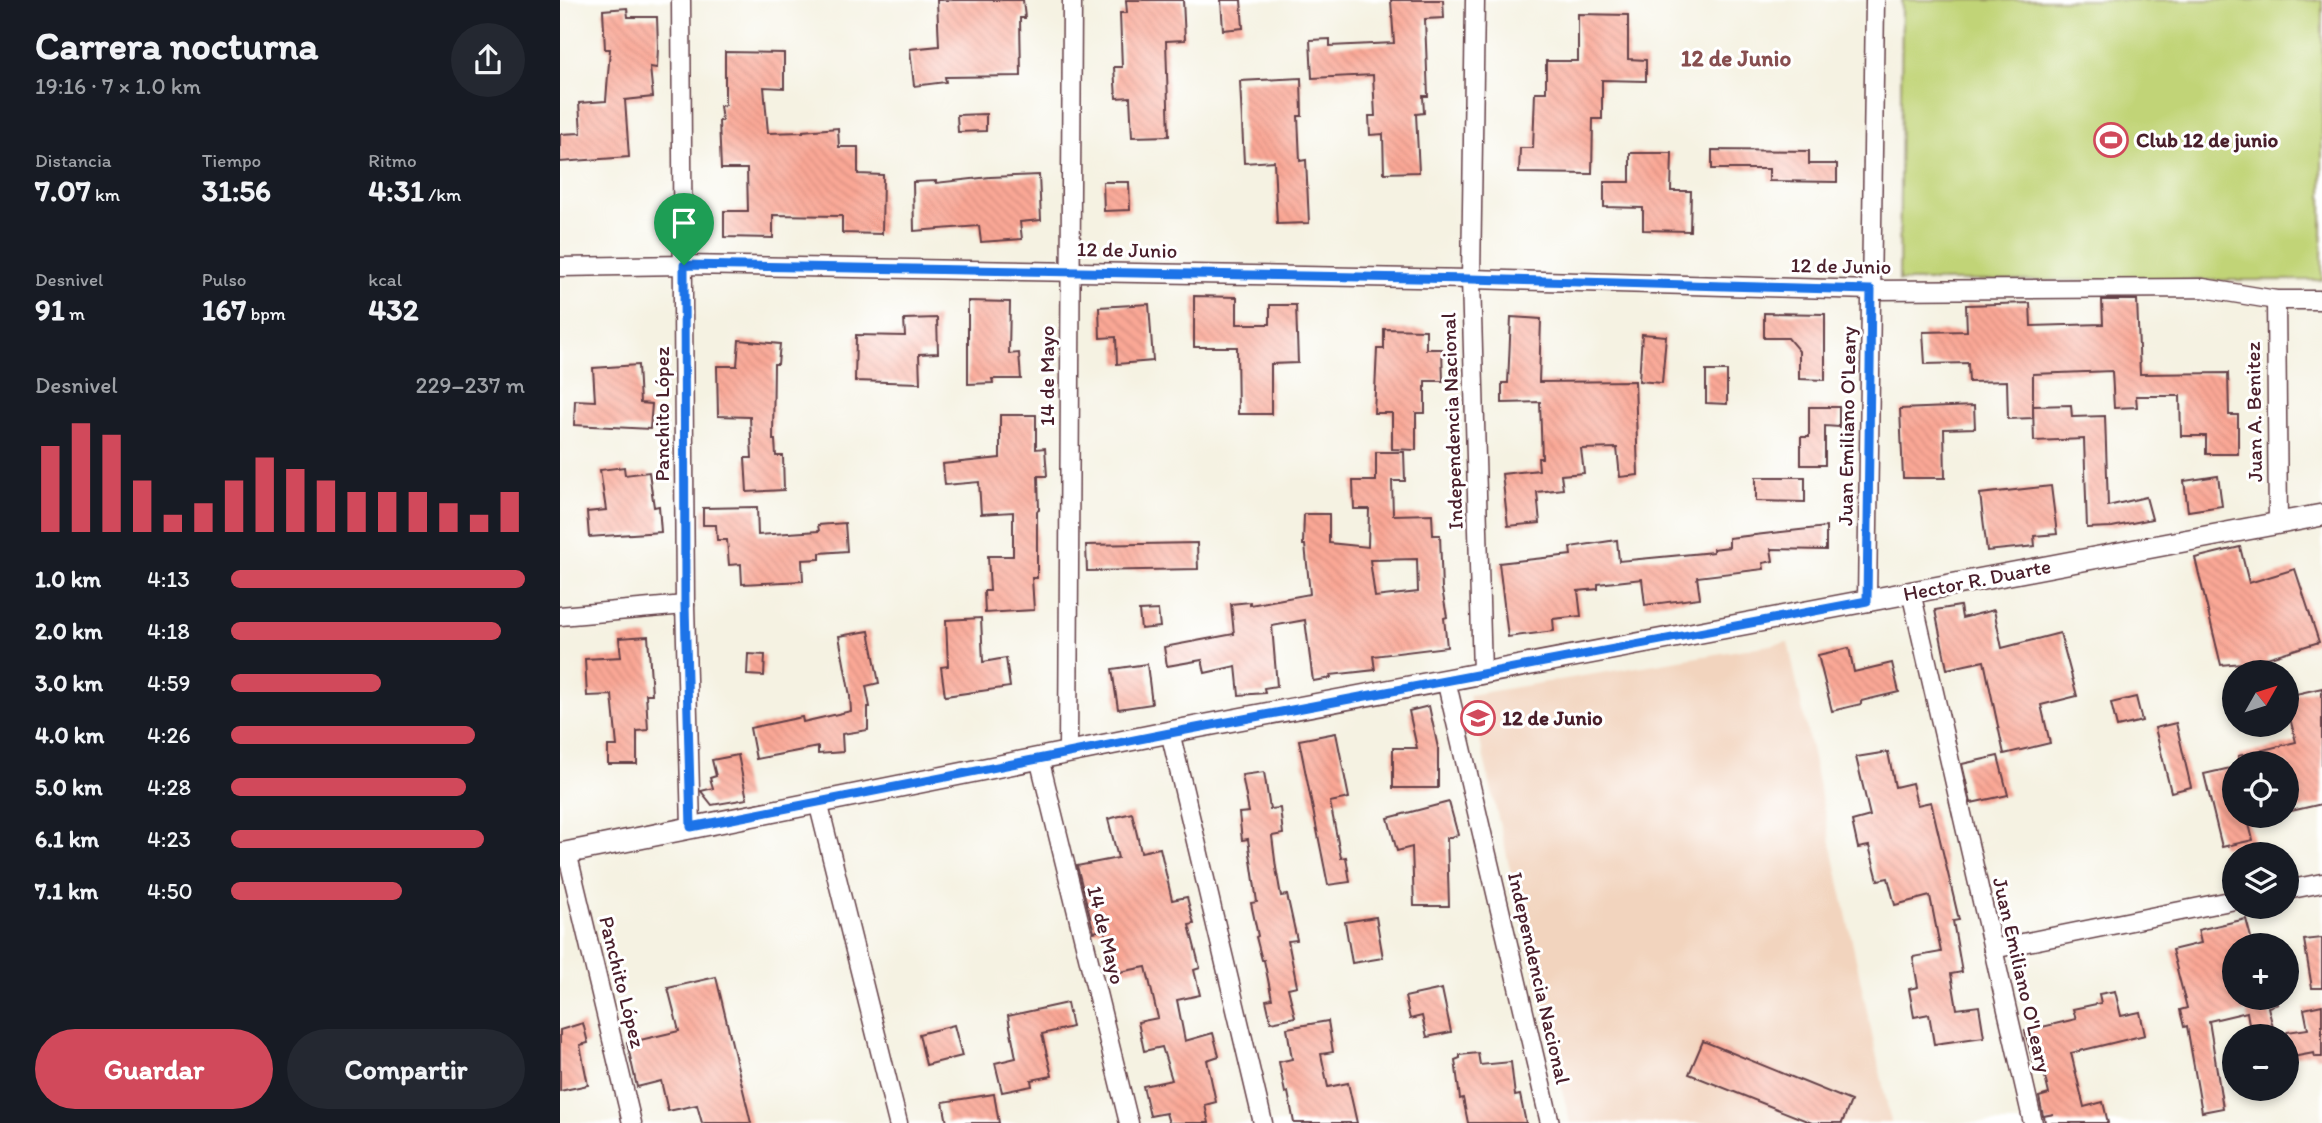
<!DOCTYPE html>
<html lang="es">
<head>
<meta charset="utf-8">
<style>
  :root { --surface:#171b24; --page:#242831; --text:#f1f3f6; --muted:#9ea1a6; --accent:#d1495b }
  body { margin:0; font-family:Itim,sans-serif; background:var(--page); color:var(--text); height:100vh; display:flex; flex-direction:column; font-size:26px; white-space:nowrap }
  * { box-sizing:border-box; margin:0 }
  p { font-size:23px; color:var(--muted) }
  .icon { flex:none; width:38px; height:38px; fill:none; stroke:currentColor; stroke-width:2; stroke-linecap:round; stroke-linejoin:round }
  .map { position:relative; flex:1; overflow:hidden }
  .sheet { display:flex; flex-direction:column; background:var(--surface); width:560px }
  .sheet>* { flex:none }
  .needle { width:46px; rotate:51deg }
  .tools { position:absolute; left:1662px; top:660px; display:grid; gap:14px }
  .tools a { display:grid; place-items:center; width:77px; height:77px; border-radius:50%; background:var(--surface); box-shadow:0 4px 10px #0003; font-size:35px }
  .pin { position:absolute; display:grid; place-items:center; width:60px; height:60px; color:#fff; margin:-72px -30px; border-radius:50% 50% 50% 0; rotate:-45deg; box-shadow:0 0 7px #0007 }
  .pin .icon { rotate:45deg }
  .round { display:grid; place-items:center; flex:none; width:74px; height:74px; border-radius:37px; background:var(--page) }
  .headline { display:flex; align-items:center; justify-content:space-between; height:119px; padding:0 35px }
  h1 { font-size:38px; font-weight:700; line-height:52px }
  .stats { display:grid; grid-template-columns:repeat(3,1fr); gap:10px; height:119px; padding:7px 35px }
  .stats div { display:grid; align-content:center }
  .stats b { font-size:30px; font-weight:700 }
  .stats small { font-size:19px; font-weight:400 }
  .stats p { font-size:19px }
  .chart { height:196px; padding:14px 35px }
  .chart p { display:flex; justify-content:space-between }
  .chart svg { width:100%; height:126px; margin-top:7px; stroke:var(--accent); stroke-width:6 }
  .action { display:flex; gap:14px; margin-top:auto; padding:14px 35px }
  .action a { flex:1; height:80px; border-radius:42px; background:var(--accent); color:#fff; font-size:28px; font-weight:700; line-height:80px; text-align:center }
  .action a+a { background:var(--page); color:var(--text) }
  ul { padding:0 35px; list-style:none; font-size:23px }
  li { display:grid; grid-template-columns:112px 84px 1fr; align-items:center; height:52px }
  li i { height:18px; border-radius:9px; background:var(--accent) }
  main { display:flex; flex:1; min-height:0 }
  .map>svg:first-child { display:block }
</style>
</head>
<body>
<main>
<section class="sheet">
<div class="headline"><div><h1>Carrera nocturna</h1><p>19:16 · 7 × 1.0 km</p></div><a class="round"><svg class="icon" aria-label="share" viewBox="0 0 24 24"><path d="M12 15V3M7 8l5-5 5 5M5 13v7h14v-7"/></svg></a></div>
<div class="stats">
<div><p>Distancia</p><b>7.07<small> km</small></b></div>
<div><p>Tiempo</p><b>31:56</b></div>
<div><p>Ritmo</p><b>4:31<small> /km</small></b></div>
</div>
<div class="stats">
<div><p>Desnivel</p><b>91<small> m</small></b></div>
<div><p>Pulso</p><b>167<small> bpm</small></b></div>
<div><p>kcal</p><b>432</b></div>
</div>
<div class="chart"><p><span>Desnivel</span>229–237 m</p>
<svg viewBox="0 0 160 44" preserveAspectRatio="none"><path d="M5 44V14M15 44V6M25 44V10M35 44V26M45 44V38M55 44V34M65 44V26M75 44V18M85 44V22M95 44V26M105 44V30M115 44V30M125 44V30M135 44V34M145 44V38M155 44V30"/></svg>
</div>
<ul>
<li><b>1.0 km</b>4:13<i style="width:100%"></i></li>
<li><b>2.0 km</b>4:18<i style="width:92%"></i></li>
<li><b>3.0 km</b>4:59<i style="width:51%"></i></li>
<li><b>4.0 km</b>4:26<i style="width:83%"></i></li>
<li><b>5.0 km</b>4:28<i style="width:80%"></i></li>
<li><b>6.1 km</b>4:23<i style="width:86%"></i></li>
<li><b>7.1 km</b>4:50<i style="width:58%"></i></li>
</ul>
<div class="action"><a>Guardar</a><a>Compartir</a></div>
</section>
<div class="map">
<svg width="1762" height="1123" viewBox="0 0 1762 1123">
  <defs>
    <pattern id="building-back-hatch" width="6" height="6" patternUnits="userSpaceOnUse" patternTransform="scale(1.75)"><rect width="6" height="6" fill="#faa795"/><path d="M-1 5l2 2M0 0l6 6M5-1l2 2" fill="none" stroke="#d88f81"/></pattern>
  </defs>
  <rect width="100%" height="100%" fill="#fff"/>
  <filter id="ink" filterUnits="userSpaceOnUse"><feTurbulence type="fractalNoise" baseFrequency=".0143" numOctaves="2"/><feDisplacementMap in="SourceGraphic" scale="14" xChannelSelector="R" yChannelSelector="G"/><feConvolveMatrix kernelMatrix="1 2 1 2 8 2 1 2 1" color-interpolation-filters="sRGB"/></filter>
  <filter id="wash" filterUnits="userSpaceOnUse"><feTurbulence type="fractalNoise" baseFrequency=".00686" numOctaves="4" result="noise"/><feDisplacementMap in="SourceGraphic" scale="28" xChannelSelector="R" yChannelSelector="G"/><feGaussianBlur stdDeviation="1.57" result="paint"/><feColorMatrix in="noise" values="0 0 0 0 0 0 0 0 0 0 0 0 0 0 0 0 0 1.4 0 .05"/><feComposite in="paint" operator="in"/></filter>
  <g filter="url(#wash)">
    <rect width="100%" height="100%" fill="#f5f2e2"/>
    <polygon fill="#f2d4be" points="1228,642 1331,1123 1010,1123 909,695"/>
    <polygon fill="#c1d477" stroke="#867a51" stroke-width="2" points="1342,0 1762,0 1762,280 1339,281"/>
    <g id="blocks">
      <g fill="url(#building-back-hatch)" fill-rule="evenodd">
        <polygon points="377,0 463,0 465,18 460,18 461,76 385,77 386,82 354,86 350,49 379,46"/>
        <polygon points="566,0 623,0 625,40 606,41 609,136 572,137 570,97 556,98 554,67 562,67 560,13 567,13"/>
        <polygon points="661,0 681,0 683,28 663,30"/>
        <polygon points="831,0 883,0 884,18 865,19 868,96 863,96 864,113 856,114 859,172 824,173 823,134 810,135 809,116 815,116 813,75 752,78 750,40 770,39 770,46 834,43"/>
        <polygon points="67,8 68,17 97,17 98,47 97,68 90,67 93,97 65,100 69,157 0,162 0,134 21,133 19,103 46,101 50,49 45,49 43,10"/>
        <polygon points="1018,14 1068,15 1068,59 1086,60 1086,81 1042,80 1042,119 1033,119 1032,174 959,173 960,148 973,148 975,92 986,92 986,61 1018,61"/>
        <polygon points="165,52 224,53 224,88 204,87 208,133 243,132 243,131 278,128 279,147 298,147 298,174 323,175 322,234 282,233 282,216 213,215 213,238 164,237 164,211 188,211 187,169 161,169 159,121 162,121 160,106 165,105"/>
        <polygon points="741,78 742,116 738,116 740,161 746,160 749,223 717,224 714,161 684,163 680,81"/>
        <polygon points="426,114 426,131 398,132 397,115"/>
        <polygon points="1152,150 1249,151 1249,164 1277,164 1277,182 1209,181 1209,169 1152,169"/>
        <polygon points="1070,153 1112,153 1111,191 1131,191 1130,231 1083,230 1083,208 1044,207 1044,182 1070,182"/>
        <polygon points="479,175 481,220 460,222 462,239 421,242 419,226 354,231 353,182 376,181 376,183 430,177"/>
        <polygon points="543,182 569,182 570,210 544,211"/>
        <polygon points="634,296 677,297 677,324 710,324 710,305 736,305 738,363 711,364 711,414 678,414 677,347 634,347"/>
        <polygon points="1542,300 1577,300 1580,374 1668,373 1669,415 1678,415 1678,454 1646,454 1646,436 1621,436 1620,396 1576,396 1577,407 1554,408 1552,371 1473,374 1473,418 1448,419 1447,381 1409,382 1408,363 1365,364 1363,332 1407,331 1406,305 1470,303 1471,326 1543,324"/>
        <polygon points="408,301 450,302 449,354 459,353 461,379 432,379 433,383 408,384"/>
        <polygon points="589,304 593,361 557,364 556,337 540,338 539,307"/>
        <polygon points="1204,313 1265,314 1265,380 1239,379 1239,351 1228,338 1204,338"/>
        <polygon points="951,317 981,319 979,382 1075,381 1078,475 1060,477 1057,448 1021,449 1024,473 1001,475 1003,489 977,492 980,523 948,526 942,474 979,470 978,458 982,458 980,402 942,403 942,383 948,383"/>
        <polygon points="377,318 378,353 359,354 360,383 295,381 296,335 345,336 344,319"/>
        <polygon points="824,329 866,330 866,349 882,349 883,381 865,381 865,413 856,413 856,450 832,449 832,413 814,413 817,349 824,349"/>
        <polygon points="1082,334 1106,336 1102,383 1079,381"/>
        <polygon points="179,340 220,344 218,364 214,364 213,440 215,440 216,456 223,456 224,490 187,492 185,458 192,458 190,417 158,416 157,366 177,366"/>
        <polygon points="78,365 80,403 92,404 90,429 14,425 15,400 35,401 33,368"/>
        <polygon points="1146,371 1167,371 1167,404 1146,403"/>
        <polygon points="1511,405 1512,417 1545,416 1548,506 1586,497 1592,519 1552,527 1527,528 1524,439 1474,441 1473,406"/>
        <polygon points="1414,406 1415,428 1384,429 1385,478 1343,478 1340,409"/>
        <polygon points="1249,407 1279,407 1279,427 1265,426 1265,465 1241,465 1241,437 1249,437"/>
        <polygon points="440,415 476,415 476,449 485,448 487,476 478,476 479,510 477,511 477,578 472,578 474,610 425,613 424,591 430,591 428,556 453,556 453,512 421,514 419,482 385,485 383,464 440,458"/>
        <path d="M 816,452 L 844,452 L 845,481 L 832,481 L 833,515 L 872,514 L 873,535 L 880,535 L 882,589 L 887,617 L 884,618 L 887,647 L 813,656 L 815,670 L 770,675 L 771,678 L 753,681 L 745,620 L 712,626 L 717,686 L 704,688 L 705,693 L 679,695 L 676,666 L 645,673 L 642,660 L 607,666 L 604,647 L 674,634 L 671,604 L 690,602 L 690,605 L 750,594 L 745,545 L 743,545 L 744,514 L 769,514 L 769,543 L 808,547 L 809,509 L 794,509 L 793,481 L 816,481 ZM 857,559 L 858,592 L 815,597 L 810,560 Z"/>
        <polygon points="64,467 65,475 89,472 94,507 99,506 101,532 29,537 27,512 46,510 40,470"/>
        <polygon points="1658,476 1662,506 1628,511 1624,481"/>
        <polygon points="1196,477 1245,477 1245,502 1196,501"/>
        <polygon points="1491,486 1497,534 1474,536 1475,546 1427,551 1420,494"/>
        <polygon points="197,507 198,535 259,531 258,525 285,523 287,551 260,553 260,559 242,560 243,581 182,584 181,564 169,565 167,540 157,540 156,525 143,525 143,508"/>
        <polygon points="1266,527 1266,550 1211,549 1213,561 1203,563 1204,569 1137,577 1140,598 1085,605 1082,579 1038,584 1038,589 1018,591 1021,616 993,619 994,631 948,637 939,563 1011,555 1010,547 1057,540 1059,561 1153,552 1153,549 1169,547 1169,538"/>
        <polygon points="637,543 638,569 527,571 526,545"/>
        <polygon points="1680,547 1689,583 1735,569 1759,642 1707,658 1710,672 1683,672 1681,663 1661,665 1635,558"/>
        <polygon points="1400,606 1402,618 1434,610 1442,648 1500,633 1517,696 1481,705 1490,743 1444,754 1424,661 1387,669 1375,610"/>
        <polygon points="598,610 600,627 581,629 579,611"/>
        <polygon points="421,618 423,662 446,658 450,687 385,696 381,667 388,666 386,620"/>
        <polygon points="309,631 319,683 306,686 310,707 308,707 308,730 282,734 283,752 258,754 258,747 196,759 190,728 242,717 243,722 291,711 290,696 279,636"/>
        <polygon points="88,636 92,694 86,694 88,730 77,731 77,764 48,764 48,746 57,746 52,695 27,696 25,659 61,657 59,638"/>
        <polygon points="1289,648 1294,672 1332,663 1339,692 1301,701 1301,704 1272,711 1258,655"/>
        <polygon points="188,654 205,655 204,676 187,675"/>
        <polygon points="587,664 592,704 558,709 552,669"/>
        <polygon points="1762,688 1762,804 1727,812 1727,763 1678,763 1678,756 1736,742 1727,706 1727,696"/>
        <polygon points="1576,697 1582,721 1557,727 1551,703"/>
        <polygon points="869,706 878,748 878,788 833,788 833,748 857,748 849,711"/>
        <polygon points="1616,723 1631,787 1611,792 1595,728"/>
        <polygon points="776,733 789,798 770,802 781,858 786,857 790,882 768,885 739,740"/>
        <polygon points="1328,752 1335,787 1352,783 1357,805 1371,802 1399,920 1393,921 1402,972 1391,974 1397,1009 1419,1006 1424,1037 1374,1044 1369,1014 1354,1017 1349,989 1358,987 1353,957 1381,952 1370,896 1335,905 1328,878 1318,880 1309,846 1298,848 1292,821 1310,816 1296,757"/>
        <polygon points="178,755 187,799 152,805 141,791 153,788 150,778 156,776 152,760"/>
        <polygon points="1438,756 1448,795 1411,803 1402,764"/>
        <polygon points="1675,767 1675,816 1687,816 1693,840 1662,847 1644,774"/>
        <polygon points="704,772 710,809 720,808 723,834 712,836 716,868 721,896 727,895 737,940 728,941 737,986 728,988 735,1017 711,1022 706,1000 712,999 704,960 702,960 696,937 698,936 691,903 697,902 688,839 682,840 679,813 689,812 682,775"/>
        <polygon points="889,802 898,835 887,838 889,906 854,906 852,847 837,851 828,818"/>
        <polygon points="572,813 581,852 600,848 612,900 627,897 630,909 634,924 629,925 640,968 634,970 640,995 617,1000 625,1041 653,1033 659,1056 647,1060 656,1102 645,1105 649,1123 609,1123 606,1113 590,1116 583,1086 612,1080 602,1047 584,1051 578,1022 598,1018 586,967 554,973 545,929 534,932 517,866 558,858 548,819"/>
        <polygon points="816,917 823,958 792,963 785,922"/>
        <polygon points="1686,919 1693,945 1675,945 1675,998 1717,998 1718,1004 1708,1007 1715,1036 1691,1036 1687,1012 1649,1021 1663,1108 1642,1112 1627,1026 1624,1027 1620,1010 1627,1008 1612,950 1641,943 1638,930"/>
        <polygon points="1762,938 1762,988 1752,988 1744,940"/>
        <polygon points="156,977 191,1123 142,1123 137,1105 108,1111 101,1081 77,1087 67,1043 119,1031 108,988"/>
        <polygon points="882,989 891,1032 867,1037 862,1016 850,1019 845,997"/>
        <polygon points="1555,991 1561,1016 1580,1012 1585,1035 1511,1053 1524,1107 1543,1102 1548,1123 1485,1123 1484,1116 1494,1114 1483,1116 1479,1097 1489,1094 1481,1060 1473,1062 1465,1031 1516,1019 1513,1009 1541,1003 1539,994"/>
        <polygon points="507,1003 512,1027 482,1034 492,1076 471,1080 472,1086 442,1092 435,1063 456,1058 448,1016"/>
        <polygon points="1762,1005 1762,1057 1755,1057 1754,1053 1727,1058 1727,1032 1748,1029 1744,1009"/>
        <polygon points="768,1021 773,1052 761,1054 768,1087 788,1083 797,1123 734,1123 728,1092 725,1093 719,1062 732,1059 727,1028"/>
        <polygon points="23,1023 28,1043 20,1045 28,1085 0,1091 0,1030"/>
        <polygon points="394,1025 402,1056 366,1065 359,1034"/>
        <polygon points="1143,1041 1291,1101 1282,1123 1252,1123 1129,1074"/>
        <polygon points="918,1053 920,1065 951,1062 955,1096 960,1095 966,1123 908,1123 903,1098 900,1099 895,1060 900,1058 900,1055"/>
        <polygon points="434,1094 439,1123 387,1123 383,1102"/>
      </g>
    </g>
  </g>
  <g filter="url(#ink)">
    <use href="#blocks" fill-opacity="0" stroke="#643f46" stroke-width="2"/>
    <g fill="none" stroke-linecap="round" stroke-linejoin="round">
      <g stroke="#643f46" stroke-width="21">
        <g id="minor">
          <polyline points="121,0 125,605 131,827"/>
          <polyline points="915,0 911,279 922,673"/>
          <polyline points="0,267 124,265 911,279 1311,290 1643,288 1716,300 1762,300"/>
          <polyline points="1716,300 1718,523"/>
          <polyline points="1351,592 1473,1123"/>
          <polyline points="1307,601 1315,0"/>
          <polyline points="0,616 125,605"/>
          <polyline points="886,680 990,1123"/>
          <polyline points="610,732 703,1123"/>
          <polyline points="508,752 512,0"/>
          <polyline points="479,758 569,1123"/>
          <polyline points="258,802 338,1123"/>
          <polyline points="7,852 72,1123"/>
          <polyline points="1727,890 1762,883"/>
          <polyline points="1433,949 1675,900"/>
        </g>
      </g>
      <g stroke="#643f46" stroke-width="24">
        <polyline id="tertiary" points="0,854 610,732 1762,515"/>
      </g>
      <use href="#minor" stroke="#fff" stroke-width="18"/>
      <use href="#tertiary" stroke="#fff" stroke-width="21"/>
    </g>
  </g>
  <g fill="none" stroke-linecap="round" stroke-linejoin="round" filter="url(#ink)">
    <g stroke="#fff" stroke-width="14">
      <polygon id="route" points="124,265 911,279 1311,290 1307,601 610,733 131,827 125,605"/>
    </g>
    <use href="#route" stroke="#1a73e8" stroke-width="9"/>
  </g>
  <defs>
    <g id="stadium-ring" transform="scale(1.75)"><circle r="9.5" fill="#fff" stroke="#d1495b" stroke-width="1.5"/><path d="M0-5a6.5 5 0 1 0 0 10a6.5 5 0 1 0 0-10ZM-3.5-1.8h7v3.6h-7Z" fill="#d1495b"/></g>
    <g id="school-ring" transform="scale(1.75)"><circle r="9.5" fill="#fff" stroke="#d1495b" stroke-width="1.5"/><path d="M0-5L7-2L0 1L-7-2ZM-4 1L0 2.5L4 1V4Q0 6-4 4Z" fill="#d1495b"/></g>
  </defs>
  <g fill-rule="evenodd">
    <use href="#stadium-ring" x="1551" y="140"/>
    <use href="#school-ring" x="918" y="718"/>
  </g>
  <g text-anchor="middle" stroke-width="6" stroke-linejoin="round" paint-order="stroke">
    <g font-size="21" font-weight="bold" fill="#4a1f2b" stroke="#fff" text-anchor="start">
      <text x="1576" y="147">Club 12 de junio</text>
      <text x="942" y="725">12 de Junio</text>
    </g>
    <g font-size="21" fill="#4a1f2b" stroke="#fff">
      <text transform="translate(567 250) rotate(1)" y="7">12 de Junio</text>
      <text transform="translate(1281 266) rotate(1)" y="7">12 de Junio</text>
      <text transform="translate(487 376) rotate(-90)" y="7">14 de Mayo</text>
      <text transform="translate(1694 412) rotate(-91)" y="7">Juan A. Benitez</text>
      <text transform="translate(102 414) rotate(-90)" y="7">Panchito López</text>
      <text transform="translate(892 421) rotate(-92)" y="7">Independencia Nacional</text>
      <text transform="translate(1287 426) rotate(-89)" y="7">Juan Emiliano O'Leary</text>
      <text transform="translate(1417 580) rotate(-11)" y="7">Hector R. Duarte</text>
      <text transform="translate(546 935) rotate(76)" y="7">14 de Mayo</text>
      <text transform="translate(1462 975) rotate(77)" y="7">Juan Emiliano O'Leary</text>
      <text transform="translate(979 978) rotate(77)" y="7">Independencia Nacional</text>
      <text transform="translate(62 982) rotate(76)" y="7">Panchito López</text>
    </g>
    <g font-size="23" font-weight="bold" fill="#884f50" stroke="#fff">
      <text x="1176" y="66">12 de Junio</text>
    </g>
  </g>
</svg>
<div class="tools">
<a><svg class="needle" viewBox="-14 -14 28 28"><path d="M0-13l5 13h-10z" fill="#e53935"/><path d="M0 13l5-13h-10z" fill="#9ea1a6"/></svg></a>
<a><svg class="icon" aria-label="locate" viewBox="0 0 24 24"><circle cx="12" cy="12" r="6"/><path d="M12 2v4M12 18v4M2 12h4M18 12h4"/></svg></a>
<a><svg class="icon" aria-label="layers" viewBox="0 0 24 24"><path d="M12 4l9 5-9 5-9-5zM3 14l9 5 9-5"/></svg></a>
<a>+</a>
<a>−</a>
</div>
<div class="pin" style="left:124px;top:265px;background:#1e9e55"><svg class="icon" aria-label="arrive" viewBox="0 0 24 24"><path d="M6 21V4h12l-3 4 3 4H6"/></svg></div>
</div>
</main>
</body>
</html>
